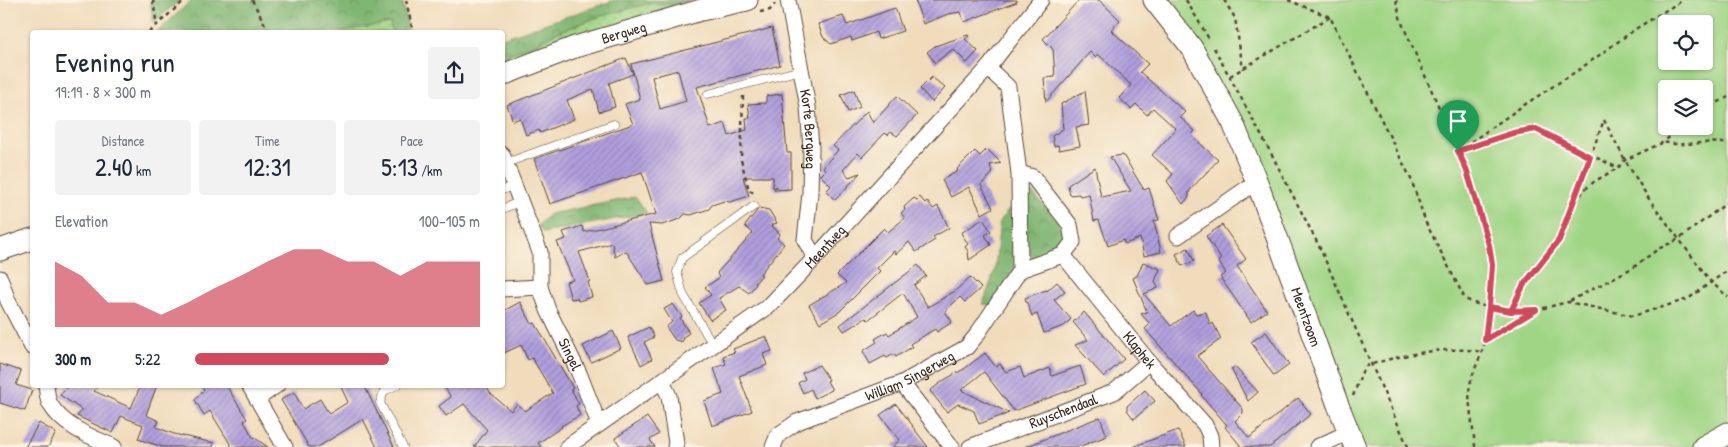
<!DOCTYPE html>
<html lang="en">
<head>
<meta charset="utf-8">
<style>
  :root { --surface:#fff; --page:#f2f2f3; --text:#1f2937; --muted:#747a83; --accent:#d1495b }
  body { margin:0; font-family:"Patrick Hand",sans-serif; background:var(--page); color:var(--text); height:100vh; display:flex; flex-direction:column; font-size:19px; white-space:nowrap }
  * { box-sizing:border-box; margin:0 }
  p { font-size:16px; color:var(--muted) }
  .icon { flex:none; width:28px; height:28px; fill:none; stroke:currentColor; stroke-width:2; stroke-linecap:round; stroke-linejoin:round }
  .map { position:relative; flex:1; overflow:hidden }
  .panel { position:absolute; left:30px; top:30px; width:475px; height:358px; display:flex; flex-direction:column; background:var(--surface); border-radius:5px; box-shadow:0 1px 4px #0004 }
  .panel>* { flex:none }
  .tools { position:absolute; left:1658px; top:15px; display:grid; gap:10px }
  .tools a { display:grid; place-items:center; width:55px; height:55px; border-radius:5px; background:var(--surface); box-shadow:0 1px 4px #0004; font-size:25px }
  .pin { position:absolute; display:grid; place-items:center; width:42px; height:42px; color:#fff; margin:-51px -21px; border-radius:50% 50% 50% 0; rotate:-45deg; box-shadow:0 0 5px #0007 }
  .pin .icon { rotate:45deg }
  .round { display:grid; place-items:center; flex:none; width:52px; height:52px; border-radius:5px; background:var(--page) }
  .headline { display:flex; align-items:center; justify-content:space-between; height:85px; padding:0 25px }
  h1 { font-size:28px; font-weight:600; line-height:38px }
  .stats { display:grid; grid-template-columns:repeat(3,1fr); gap:8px; height:85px; padding:5px 25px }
  .stats div { display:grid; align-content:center; border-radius:5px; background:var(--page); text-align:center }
  .stats b { font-size:25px; font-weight:600 }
  .stats small { font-size:14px; font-weight:400 }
  .stats p { font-size:14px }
  .chart { height:140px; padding:10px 25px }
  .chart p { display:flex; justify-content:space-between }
  .chart svg { width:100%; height:90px; margin-top:5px; fill:var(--accent); opacity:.7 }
  ul { padding:0 25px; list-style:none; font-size:16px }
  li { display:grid; grid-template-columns:80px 60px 1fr; align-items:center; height:38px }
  li i { height:12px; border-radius:6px; background:var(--accent) }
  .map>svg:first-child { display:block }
</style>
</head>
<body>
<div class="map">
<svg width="1728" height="447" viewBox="0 0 1728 447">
  <defs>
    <pattern id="grass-dots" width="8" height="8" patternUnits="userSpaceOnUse" patternTransform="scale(1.25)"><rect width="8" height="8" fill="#a0d586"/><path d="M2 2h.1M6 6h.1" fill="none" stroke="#8bb773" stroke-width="1.8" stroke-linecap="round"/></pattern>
    <pattern id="forest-crowns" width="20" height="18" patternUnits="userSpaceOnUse" patternTransform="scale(1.25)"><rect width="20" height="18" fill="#80b673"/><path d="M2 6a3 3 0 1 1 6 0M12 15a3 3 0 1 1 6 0" fill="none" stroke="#6a945e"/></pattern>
    <pattern id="building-hatch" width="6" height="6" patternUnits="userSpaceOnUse" patternTransform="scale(1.25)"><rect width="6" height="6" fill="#b09fde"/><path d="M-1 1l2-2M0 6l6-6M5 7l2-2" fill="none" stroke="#9082b3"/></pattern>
  </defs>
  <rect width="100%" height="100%" fill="#fcf5e5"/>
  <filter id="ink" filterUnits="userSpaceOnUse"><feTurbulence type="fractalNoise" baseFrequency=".02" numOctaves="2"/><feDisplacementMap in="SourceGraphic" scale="10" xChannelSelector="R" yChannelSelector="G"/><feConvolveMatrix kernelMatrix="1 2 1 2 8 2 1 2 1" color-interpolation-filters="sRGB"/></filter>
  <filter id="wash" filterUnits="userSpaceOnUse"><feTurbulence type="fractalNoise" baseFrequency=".0096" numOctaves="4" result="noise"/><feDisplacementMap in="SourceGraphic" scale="20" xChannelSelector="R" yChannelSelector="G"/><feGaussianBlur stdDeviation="1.12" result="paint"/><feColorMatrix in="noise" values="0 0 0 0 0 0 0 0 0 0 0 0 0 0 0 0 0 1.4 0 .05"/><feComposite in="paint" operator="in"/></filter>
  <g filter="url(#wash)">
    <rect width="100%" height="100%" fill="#f0dcbb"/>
    <g fill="url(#grass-dots)" stroke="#6e8052">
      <polygon points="650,3 674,5 503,67 503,56 538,43 555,33 598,17"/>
      <polygon points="390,23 392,32 336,32"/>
    </g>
    <g fill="url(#forest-crowns)" stroke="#5e7048">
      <polygon points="150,0 180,0 153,23"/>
      <polygon points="192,0 402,0 409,32 392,32 390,23 337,32 157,32"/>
      <polygon points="615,0 693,0 674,5 650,3 598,17 555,33 538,43 503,56 503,38"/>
      <polygon points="1024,183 1066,231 1071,241 1039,263 1023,251"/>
      <polygon points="635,197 647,213 543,233 538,225 550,214"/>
      <polygon points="1015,202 1016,273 996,306 983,304 995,270 1000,220"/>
    </g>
    <path fill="#a0d586" stroke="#6e8052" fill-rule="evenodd" d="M 1161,0 L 1728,0 L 1728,429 L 1696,447 L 1362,447 L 1266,195 ZM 1666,24 L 1704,24 L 1704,61 L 1666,61 ZM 1666,89 L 1704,89 L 1704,126 L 1666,126 Z"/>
    <g id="blocks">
      <g fill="url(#building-hatch)" fill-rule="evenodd">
        <polygon points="915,0 1017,0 1017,2 964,22 961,12 948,14 923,24"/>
        <polygon points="1079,0 1099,0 1120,20 1111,30 1148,64 1140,72 1185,112 1180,117 1195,131 1191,135 1218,160 1191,189 1189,192 1189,197 1183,204 1167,181 1173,174 1152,155 1176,129 1153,108 1147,115 1136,104 1131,109 1119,98 1131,85 1098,54 1095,57 1090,52 1046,102 1044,78 1055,77 1053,49 1043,39"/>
        <polygon points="895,8 903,31 878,39 876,32 852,41 851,37 831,44 823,37 818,24 843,16 847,25"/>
        <path d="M 772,28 L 780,65 L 697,87 L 710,128 L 725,123 L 729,136 L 747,130 L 746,118 L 750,118 L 748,104 L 766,103 L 766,96 L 782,94 L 787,153 L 791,153 L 791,189 L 774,190 L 777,186 L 773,188 L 773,177 L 743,177 L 749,196 L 730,202 L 724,201 L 712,205 L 709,209 L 691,215 L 685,214 L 680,219 L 662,225 L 649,224 L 664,281 L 648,285 L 626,251 L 615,257 L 612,243 L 579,252 L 590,281 L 588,282 L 592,297 L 578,301 L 577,298 L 571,299 L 566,282 L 573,280 L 557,242 L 566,239 L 563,232 L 582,226 L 584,232 L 656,214 L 642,172 L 550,204 L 534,159 L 633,124 L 625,104 L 640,99 L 631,64 ZM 678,70 L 686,101 L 660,109 L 652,77 Z"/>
        <polygon points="968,35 969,36 965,39 978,51 967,63 953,49 935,63 927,52 935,46"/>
        <polygon points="626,58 633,74 609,83 615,107 599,112 593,89 567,100 574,119 540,133 539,130 526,135 520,118 513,121 507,105"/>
        <polygon points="932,77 945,88 932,102 920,89"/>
        <polygon points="854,90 860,107 848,112 841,95"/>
        <polygon points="1085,91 1089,125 1076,127 1080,146 1059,150 1058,145 1054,146 1052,136 1063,129 1061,104"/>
        <polygon points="897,96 917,115 897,136 891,132 888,135 885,133 862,157 858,153 843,170 849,177 860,173 835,200 826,191 831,186 820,175 825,170 823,167 838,150 833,146 867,111 873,123"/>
        <polygon points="987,149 1001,163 990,165 992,174 981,185 993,208 982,214 969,187 951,197 942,180 958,171 957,169 975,151 980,156"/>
        <polygon points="1123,155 1144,190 1149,188 1159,220 1154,221 1161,252 1144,256 1140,238 1125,244 1123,240 1108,246 1099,220 1094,221 1089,194 1080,196 1079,194 1070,195 1068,185 1095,167 1101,197 1131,191 1110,157"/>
        <polygon points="920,197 925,203 927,201 933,209 938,206 949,228 933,237 935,240 916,252 909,242 896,254 894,251 877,268 880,271 839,312 820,323 809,305 846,283 837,275 884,228 888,232 905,218 901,213 905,210 904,207 914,198 917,200"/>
        <polygon points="759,208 769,210 777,223 771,225 780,234 777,238 784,244 760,274 762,275 755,283 756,284 749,293 739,286 719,298 726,310 710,320 699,303 711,295 705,287 719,278 717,273 753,233 745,226"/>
        <polygon points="983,219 991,231 985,235 991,245 969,260 968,251 965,247 968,244 961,233"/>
        <polygon points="1222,225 1246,259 1237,266 1267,311 1251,322 1220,277 1226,273 1218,261 1221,259 1206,236"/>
        <polygon points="1188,248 1194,261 1182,266 1176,254"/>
        <polygon points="1143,262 1160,269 1155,281 1158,288 1144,294 1171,326 1193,310 1196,314 1206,312 1210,325 1213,323 1221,339 1197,356 1243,409 1243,413 1235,421 1249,438 1298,398 1311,414 1270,447 1238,447 1240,445 1225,427 1227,425 1201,395 1202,394 1145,329 1150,324 1141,314 1147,312 1133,278 1137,276"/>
        <polygon points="918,265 926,276 914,285 928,307 955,291 970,277 981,288 965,302 960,297 945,311 952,322 937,332 935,329 910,344 912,347 896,357 894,354 887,358 885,356 870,364 863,351 877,342 875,339 887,332 889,335 917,317 903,293 868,320 866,318 844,331 840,325"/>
        <polygon points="1057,282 1065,291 1054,300 1071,319 1064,326 1044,333 1037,314 1032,316 1025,298 1046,290 1047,291"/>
        <polygon points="520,302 532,324 535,323 573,388 571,389 579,404 576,406 580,415 561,426 562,427 538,443 541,447 474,447 487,430 464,404 446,416 439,406 451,397 443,385 485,385 491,394 511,411 517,404 525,411 553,393 532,358 528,360 521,345 502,354 502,312"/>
        <polygon points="673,304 682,317 680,318 689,333 683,337 682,342 675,340 666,327 672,322 664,309"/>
        <polygon points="1084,312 1124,359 1104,377 1075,345 1088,340 1073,322"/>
        <polygon points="649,327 654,337 644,342 652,359 641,365 628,337"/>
        <polygon points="613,331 621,348 591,362 583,346"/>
        <polygon points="1266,332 1289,365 1274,376 1251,342"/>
        <polygon points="766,336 772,351 763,354 767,365 739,376 752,411 712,426 704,401 723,394 714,368 726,364 723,356 735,352 733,349"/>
        <polygon points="985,353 996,367 1000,364 1006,372 1020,367 1024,378 1050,368 1052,376 1080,366 1086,384 1014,411 984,372 961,390 1009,413 979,424 974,411 958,404 947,412 930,391 944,380 964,369"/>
        <polygon points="0,364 21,371 16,385 32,390 25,411 0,403"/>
        <polygon points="819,365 829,380 827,381 832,390 815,398 811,389 803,393 798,383 805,379 802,373"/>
        <polygon points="1235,367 1258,392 1248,401 1231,369"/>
        <polygon points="68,385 99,385 94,391 131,408 141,385 157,385 146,415 159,421 156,427 174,434 214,443 213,447 163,447 138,439 143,425 121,416 113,433 77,416 82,410 60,395"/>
        <polygon points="199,385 226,385 247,419 244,421 252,436 268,447 232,447 210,411 204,415 195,400 204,390"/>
        <polygon points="340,385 364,385 394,447 377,447 363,419 318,447 309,447 281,400 294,392 303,409 320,399 329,414 348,402"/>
        <polygon points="1145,390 1155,401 1134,419 1127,410 1127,406"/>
        <polygon points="896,404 913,426 912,426 928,447 892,447 900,440 880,415"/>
        <polygon points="647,417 659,434 650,440 655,447 621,447 615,438"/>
        <polygon points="1100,417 1107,436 1078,447 1025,447"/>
        <polygon points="39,423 56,433 48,447 25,447"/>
        <polygon points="1178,430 1186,447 1135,447 1135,446"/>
      </g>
    </g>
  </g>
  <g filter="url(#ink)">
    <use href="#blocks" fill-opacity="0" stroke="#564536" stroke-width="1"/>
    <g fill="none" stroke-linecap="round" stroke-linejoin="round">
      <g stroke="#564536" stroke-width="9">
        <g id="lane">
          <polyline points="708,94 801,70"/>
          <polyline points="506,163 614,124"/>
          <polyline points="502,190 515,185"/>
          <polyline points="502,209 521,201"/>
          <polyline points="713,345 683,294 677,272 682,258 754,206"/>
          <polyline points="397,385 384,391 380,403 403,447"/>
        </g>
      </g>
      <g stroke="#564536" stroke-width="17">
        <g id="street">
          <path id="s1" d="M 788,0 L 808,107 L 811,148 L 810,193 L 805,240 L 815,258"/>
          <polyline points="502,154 540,252 540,287"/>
          <polyline points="1019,173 1033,177 1070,225 1073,242 1063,255 1020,270"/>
          <polyline points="1178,236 1246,189 1258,185"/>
          <path id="s2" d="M 1063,255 L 1149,362 L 1205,425 L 1210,436 L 1211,447"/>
          <polyline points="0,278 8,301 32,347"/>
          <path id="s3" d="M 502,289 L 540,287 L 548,310 L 579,373 L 599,424"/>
          <polyline points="662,381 669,396 676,443 675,447"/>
          <polyline points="902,383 952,447"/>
          <path d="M 46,385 C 47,391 47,399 50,404 C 63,427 92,437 114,447"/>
          <polyline points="249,385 285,447"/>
          <polyline points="257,399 277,385"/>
          <path id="s4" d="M 567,447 L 769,306 L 815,258 L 988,68 L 1041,0"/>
          <path id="s5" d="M 773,447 L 778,435 L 797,422 L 902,383 L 967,347 L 976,336 L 1020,270 L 1019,173 L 1008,87 L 988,68"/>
          <path id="s6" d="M 970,447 L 1114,392 L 1149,362"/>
          <polyline points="1317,447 1349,432"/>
        </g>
      </g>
      <g stroke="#564536" stroke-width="23">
        <g id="secondary">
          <path id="s7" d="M 1154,0 L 1192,48 L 1233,123 L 1258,185 L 1338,405 L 1355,447"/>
          <path id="s8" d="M 502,75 L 575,47 L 701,10 L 747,0"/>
          <polyline points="0,250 32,239"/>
          <polyline points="1703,447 1728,433"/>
        </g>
      </g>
      <g stroke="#564536" stroke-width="2.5" stroke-dasharray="4 4" stroke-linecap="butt">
        <polyline points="153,0 157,26"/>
        <polyline points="252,0 269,32"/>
        <polyline points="406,0 413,32"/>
        <polyline points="1186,0 1209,39"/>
        <polyline points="1224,0 1235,18 1243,69"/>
        <path d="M 1288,0 L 1330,17 L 1411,179 L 1426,223 L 1465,299 C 1487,310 1511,311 1536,310"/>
        <polyline points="1396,0 1401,21 1467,171 1489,245 1492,265 1489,307 1485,340"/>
        <polyline points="760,12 770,10 775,4"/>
        <polyline points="149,32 185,0"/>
        <polyline points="1214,48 1273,157 1319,246 1408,447"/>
        <polyline points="1230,76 1330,17"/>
        <polyline points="743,96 741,160 749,190 754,193 754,197"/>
        <polyline points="1704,110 1728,97"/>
        <polyline points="1604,120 1625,160 1649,199 1711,282 1728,297"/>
        <path d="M 1681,126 L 1664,142 C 1686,148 1704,139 1728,144"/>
        <polyline points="1462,150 1513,133 1536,129 1618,168 1625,160 1664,142"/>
        <polyline points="1458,151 1524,105 1580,69 1637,28 1683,0"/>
        <polyline points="1573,202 1604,120"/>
        <polyline points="1570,301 1634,267 1658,249 1679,239 1728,202"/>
        <polyline points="1511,311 1523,286 1559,240 1572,207 1584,190 1595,181 1618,168"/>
        <path d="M 1353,396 L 1362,372 L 1366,366 C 1400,355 1448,345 1482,352"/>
        <path d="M 1475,447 C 1474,432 1467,398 1470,385 C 1473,369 1482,356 1485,341 L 1536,310 L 1568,302 L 1633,316 L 1688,299 L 1728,270"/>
      </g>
      <use href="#lane" stroke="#fff" stroke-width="8"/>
      <use href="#street" stroke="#fff" stroke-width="15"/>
      <use href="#secondary" stroke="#fff" stroke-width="21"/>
    </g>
  </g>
  <g fill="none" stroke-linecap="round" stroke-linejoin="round" filter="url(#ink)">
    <g stroke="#fff" stroke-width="10">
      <polyline id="route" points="1458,151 1513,133 1536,129 1590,157 1559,240 1523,286 1511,311 1489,307 1485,340 1536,310 1511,311 1489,307 1492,265 1489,245 1467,171 1458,151"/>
    </g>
    <use href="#route" stroke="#d1495b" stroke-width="6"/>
  </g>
  <g text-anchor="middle" stroke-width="4" stroke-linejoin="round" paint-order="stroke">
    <g font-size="15" fill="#3b2a1e" stroke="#fcf5e5">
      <text dy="5" stroke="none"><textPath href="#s8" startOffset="129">Bergweg</textPath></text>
      <text dy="5" stroke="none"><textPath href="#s1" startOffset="131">Korte Bergweg</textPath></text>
      <text dy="5" stroke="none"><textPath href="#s4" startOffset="328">Meentweg</textPath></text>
      <text dy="5" stroke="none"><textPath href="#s7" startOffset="354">Meentzoom</textPath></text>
      <text dy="5" stroke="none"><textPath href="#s2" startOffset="122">Klaphek</textPath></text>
      <text dy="5" stroke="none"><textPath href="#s3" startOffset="112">Singel</textPath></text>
      <text dy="5" stroke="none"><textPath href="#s5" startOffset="158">William Singerweg</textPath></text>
      <text dy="5" stroke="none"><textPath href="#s6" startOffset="100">Ruyschendaal</textPath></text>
    </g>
  </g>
</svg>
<div class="tools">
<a><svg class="icon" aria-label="locate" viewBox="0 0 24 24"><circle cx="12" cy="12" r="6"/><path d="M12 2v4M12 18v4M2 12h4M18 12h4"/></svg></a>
<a><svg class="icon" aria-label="layers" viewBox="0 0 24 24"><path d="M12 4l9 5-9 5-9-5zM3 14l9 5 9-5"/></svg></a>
</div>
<div class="pin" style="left:1458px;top:151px;background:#1e9e55"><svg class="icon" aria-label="arrive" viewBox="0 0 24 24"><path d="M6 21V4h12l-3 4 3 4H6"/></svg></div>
<section class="panel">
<div class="headline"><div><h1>Evening run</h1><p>19:19 · 8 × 300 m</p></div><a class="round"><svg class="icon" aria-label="share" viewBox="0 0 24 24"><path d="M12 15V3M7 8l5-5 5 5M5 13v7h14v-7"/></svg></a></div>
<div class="stats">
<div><p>Distance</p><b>2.40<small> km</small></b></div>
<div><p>Time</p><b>12:31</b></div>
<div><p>Pace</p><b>5:13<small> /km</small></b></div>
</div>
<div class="chart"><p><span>Elevation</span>100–105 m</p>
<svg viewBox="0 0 160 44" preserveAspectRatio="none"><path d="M0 44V12L10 19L20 32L30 32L40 38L50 32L60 25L70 19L80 12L90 6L100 6L110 12L120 12L130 19L140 12L150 12L160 12V44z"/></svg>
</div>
<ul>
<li><b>300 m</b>5:22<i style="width:68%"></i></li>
</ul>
</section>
</div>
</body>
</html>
